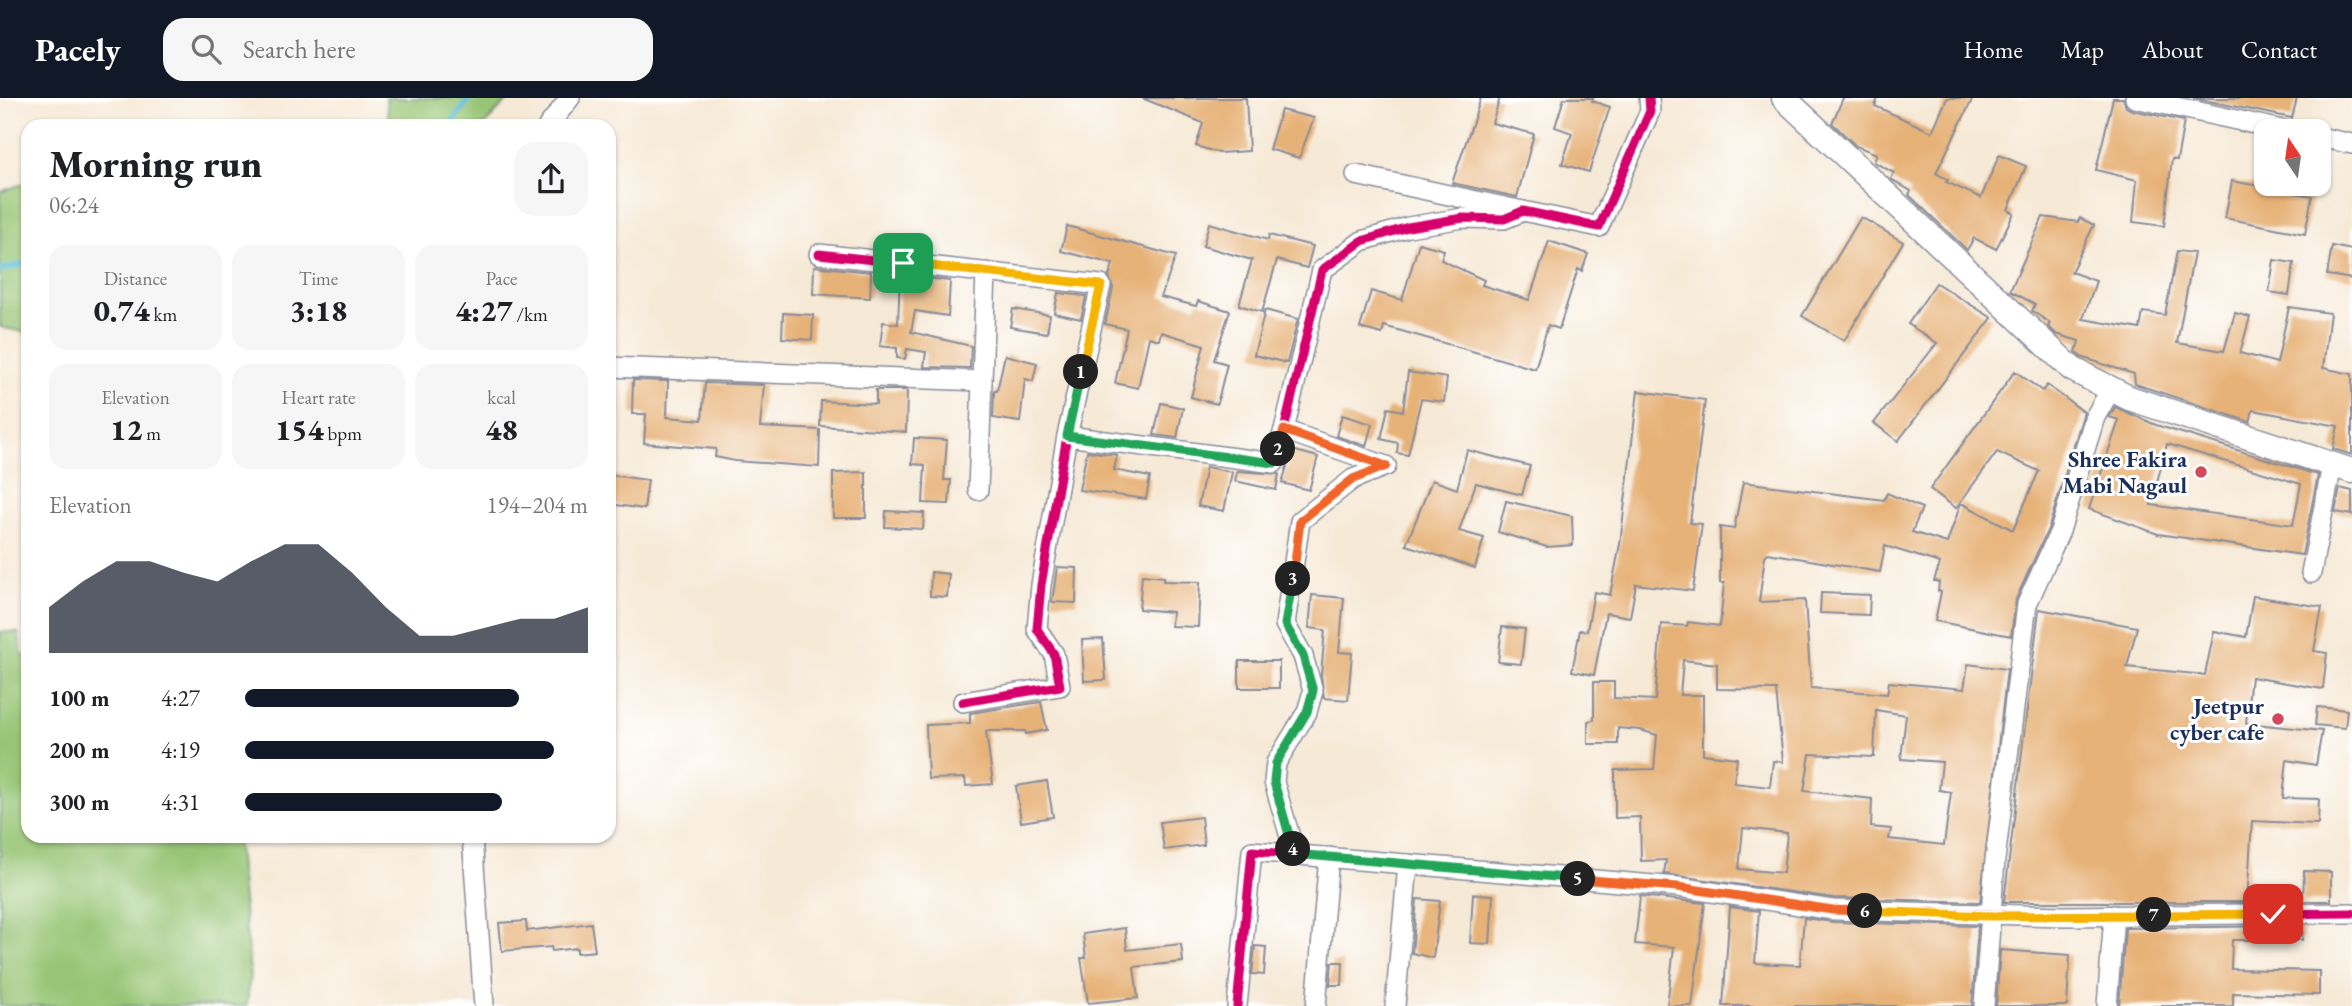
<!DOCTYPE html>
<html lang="en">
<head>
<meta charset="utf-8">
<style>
  :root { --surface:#fff; --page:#f6f6f6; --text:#202124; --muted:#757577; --accent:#111827 }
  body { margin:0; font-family:"EB Garamond",serif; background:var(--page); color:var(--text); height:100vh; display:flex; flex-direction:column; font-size:26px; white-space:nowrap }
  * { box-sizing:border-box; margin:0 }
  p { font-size:23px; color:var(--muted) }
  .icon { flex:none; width:38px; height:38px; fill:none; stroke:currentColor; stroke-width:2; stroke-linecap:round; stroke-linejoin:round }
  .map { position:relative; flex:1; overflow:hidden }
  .panel { position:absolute; left:21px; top:21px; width:595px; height:724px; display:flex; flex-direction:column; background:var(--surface); border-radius:21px; box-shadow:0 2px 5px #0004 }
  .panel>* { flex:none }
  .needle { width:46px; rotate:347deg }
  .controls { position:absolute; left:2254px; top:21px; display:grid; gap:14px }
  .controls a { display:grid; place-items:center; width:77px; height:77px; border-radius:14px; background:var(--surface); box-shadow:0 2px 5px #0004; font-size:35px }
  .pin { position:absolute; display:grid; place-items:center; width:60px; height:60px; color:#fff; margin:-30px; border-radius:14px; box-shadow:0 4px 10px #0006 }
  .km { position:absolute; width:35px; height:35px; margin:-18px; border-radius:50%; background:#222; color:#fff; font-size:19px; line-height:35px; text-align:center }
  .round { display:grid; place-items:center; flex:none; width:74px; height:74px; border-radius:21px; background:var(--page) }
  .headline { display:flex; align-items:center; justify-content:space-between; height:119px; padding:0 28px }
  h1 { font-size:38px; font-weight:800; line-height:52px }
  .stats { display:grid; grid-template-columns:repeat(3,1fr); gap:10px; height:119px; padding:7px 28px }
  .stats div { display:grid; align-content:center; border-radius:18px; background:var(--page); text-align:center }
  .stats b { font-size:30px; font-weight:800 }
  .stats small { font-size:19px; font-weight:400 }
  .stats p { font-size:19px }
  .chart { height:196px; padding:14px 28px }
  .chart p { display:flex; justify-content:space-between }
  .chart svg { width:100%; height:126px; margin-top:7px; fill:var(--accent); opacity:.7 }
  ul { padding:0 28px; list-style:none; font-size:23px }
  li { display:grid; grid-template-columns:112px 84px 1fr; align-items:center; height:52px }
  li i { height:18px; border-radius:9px; background:var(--accent) }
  header { display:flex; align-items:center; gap:42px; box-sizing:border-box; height:98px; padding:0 35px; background:var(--accent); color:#fff }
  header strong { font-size:33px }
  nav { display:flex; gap:38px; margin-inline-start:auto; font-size:24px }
  .search { width:490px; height:63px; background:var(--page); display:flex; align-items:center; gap:18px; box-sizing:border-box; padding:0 24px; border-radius:21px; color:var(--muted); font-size:26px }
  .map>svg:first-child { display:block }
</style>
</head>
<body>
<header>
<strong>Pacely</strong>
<div class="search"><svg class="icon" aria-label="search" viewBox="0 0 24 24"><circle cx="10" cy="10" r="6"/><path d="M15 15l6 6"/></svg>Search here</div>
<nav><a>Home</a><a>Map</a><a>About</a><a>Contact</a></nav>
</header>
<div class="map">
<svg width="2352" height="908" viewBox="0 0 2352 908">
  <rect width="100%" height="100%" fill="#fff"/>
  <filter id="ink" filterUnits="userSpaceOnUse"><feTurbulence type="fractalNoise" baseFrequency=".0143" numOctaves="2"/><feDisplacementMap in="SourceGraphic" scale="14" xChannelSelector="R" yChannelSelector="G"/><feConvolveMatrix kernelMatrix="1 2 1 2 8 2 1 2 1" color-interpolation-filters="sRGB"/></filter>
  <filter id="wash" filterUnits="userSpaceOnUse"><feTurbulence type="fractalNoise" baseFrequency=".00686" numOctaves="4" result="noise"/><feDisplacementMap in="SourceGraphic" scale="28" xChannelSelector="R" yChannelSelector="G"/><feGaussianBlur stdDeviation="1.57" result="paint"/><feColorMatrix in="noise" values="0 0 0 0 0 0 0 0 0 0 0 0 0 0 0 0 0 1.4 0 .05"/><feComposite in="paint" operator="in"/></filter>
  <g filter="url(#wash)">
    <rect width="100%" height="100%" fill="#f6e9d5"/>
    <g fill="#97c574" stroke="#597a69" stroke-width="2">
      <polygon points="386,0 510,0 483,28 389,28"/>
      <polygon points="28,84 28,235 0,229 0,94"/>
      <polygon points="0,534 18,534 22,557 28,559 28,738 237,739 250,875 247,908 0,908"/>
    </g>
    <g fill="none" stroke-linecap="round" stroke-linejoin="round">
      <g stroke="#54b9d2" stroke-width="6">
        <polyline points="449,28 470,0"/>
        <polyline points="0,172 28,165"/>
      </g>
    </g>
    <g id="blocks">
      <g fill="#e7b278" fill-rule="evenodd">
        <polygon points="1142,0 1246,0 1249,53 1219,55 1196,48 1203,25"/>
        <polygon points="1481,0 1500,0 1492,25 1534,36 1517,99 1452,85"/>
        <polygon points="1564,0 1593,0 1592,3 1610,9 1589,74 1562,66 1572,35 1555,29"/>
        <polygon points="1843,0 1878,0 1875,8 1932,34 1947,0 1973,0 1936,75 1948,82 1946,84 1981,100 1999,57 2026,68 2008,112 2014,115 1996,151 1974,140 1967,152 1909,97 1911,93 1891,81 1894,75 1874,64 1877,56 1856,48 1832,25"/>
        <polygon points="2113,0 2123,0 2126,9 2132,12 2184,23 2177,62 2172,61 2164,128 2133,124 2137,82 2096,72"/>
        <polygon points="2193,0 2297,0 2292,20"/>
        <polygon points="1281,12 1314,20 1299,60 1269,51"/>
        <polygon points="2232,83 2312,98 2305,136 2225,120"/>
        <polygon points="1861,119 1903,144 1844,243 1802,218"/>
        <polygon points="2043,119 2078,124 2080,120 2094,127 2071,174 2096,183 2083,221 2140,231 2143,214 2165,217 2177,153 2194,155 2177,245 2224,253 2235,215 2250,219 2240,255 2277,265 2289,209 2330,215 2323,270 2352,276 2352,357 2333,351 2338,328 2253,312 2250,324 2135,286 2134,276 2081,259 2076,254 2079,243 2056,236 2048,228 2050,225 2032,213 2035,206 2010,193"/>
        <polygon points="1209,125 1268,142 1269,137 1313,148 1307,170 1277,162 1262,214 1239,207 1252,162 1203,148"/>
        <polygon points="1067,128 1176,158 1161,199 1196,208 1198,203 1230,213 1214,262 1227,266 1217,306 1191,299 1204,247 1161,234 1159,242 1149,239 1138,290 1115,285 1127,231 1105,226 1113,190 1109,178 1113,166 1061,153"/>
        <polygon points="1549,143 1588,156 1582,173 1578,171 1559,231 1548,227 1535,271 1384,228 1382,236 1360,230 1371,193 1402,202 1419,145 1444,152 1441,162 1484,182 1482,187 1529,202"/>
        <polygon points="2332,148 2352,152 2352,181 2327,177"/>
        <polygon points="2274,162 2294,165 2289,197 2269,194"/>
        <polygon points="814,168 871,174 870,200 813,196"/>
        <polygon points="900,177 950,183 948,218 915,213 911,234 971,248 970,270 924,269 926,254 907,251 905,261 897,260 897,250 880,248 883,224 898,226"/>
        <polygon points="1936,185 1992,220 1898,343 1874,325 1937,245 1908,226"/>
        <polygon points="1058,195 1086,198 1081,221 1054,215"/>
        <polygon points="1013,211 1050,217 1047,235 1010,229"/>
        <polygon points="1265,212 1298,221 1287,265 1254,257"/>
        <polygon points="783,215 813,217 812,242 782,240"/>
        <polygon points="1005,257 1037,265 1033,283 1025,281 1020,324 993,320 994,293 997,293"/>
        <path d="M 2015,273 L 2042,293 L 2047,287 L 2084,314 L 2049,429 L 2016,501 L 2011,538 L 1935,523 L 1941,494 L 1938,493 L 1939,484 L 1934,483 L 1940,465 L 1885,448 L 1880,474 L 1768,455 L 1765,458 L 1759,504 L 1805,502 L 1811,590 L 1887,596 L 1889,584 L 1964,591 L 1968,566 L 2007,571 L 1980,804 L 1834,800 L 1664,776 L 1666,762 L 1641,763 L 1640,719 L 1615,720 L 1615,672 L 1654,671 L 1657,637 L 1640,632 L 1618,630 L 1618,646 L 1588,646 L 1588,623 L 1594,622 L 1594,584 L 1614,584 L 1614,600 L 1655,602 L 1661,526 L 1687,528 L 1688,524 L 1720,528 L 1724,485 L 1720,485 L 1720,429 L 1734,431 L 1743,384 L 1884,402 L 1887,395 L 1922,410 L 1912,434 L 1947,445 L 1961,405 L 2013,432 L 2039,373 L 1997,354 L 1956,410 L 1930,391 ZM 1683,562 L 1717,566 L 1717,591 L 1776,592 L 1783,664 L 1773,663 L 1770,689 L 1734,685 L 1737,660 L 1703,656 L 1703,597 L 1680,597 ZM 1876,612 L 1906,617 L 1901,661 L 1942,664 L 1939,692 L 1951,694 L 1944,747 L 1889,741 L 1891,731 L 1871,729 L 1872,701 L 1804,693 L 1810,656 L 1874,659 ZM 1743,730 L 1787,735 L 1783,775 L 1739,771 Z"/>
        <polygon points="1408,274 1447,280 1444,304 1421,301 1408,357 1397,355 1398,345 1381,341 1388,310 1403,313"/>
        <polygon points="633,282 668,283 667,319 702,322 705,285 764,287 760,329 820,332 819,369 735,363 715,359 716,351 644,345 646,316 632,316"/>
        <polygon points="876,292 907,292 906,334 820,328 821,303 876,306"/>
        <polygon points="1638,293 1705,302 1690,425 1702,426 1693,493 1636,486 1630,519 1606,515 1594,577 1572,573 1580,532 1587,533 1594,494 1610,497 1620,446"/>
        <polygon points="1161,305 1183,310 1177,340 1154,337"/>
        <path d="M 2115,309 L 2156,327 L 2318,377 L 2302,457 L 2158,436 L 2089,411 L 2119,322 L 2109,319 ZM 2167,346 L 2301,386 L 2293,427 L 2151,407 Z"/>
        <polygon points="1342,317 1372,326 1366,348 1336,338"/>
        <polygon points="914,340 947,342 944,382 951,382 949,406 923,405 925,367 912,366"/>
        <polygon points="1292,352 1318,359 1309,392 1282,385"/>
        <polygon points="1467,352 1530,368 1522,397 1476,385 1459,433 1484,440 1475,470 1406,447 1432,382 1457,391"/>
        <polygon points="1087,353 1117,357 1114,372 1150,379 1146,401 1079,392"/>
        <polygon points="1206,369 1232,374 1224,413 1198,408"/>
        <polygon points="1237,373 1279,376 1276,392 1235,383"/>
        <polygon points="866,374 866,420 833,420 833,375"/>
        <polygon points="609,377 648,382 644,411 609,406"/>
        <polygon points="2340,390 2352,393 2352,417 2335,414"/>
        <polygon points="1506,403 1572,418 1573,447 1547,449 1498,434"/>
        <polygon points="886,413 924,415 923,431 885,429"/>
        <polygon points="1057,469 1077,470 1076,505 1052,504"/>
        <polygon points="931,474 949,476 947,499 930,498"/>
        <polygon points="1142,477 1164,479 1163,483 1200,484 1198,529 1171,528 1172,514 1139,511"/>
        <polygon points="1821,495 1870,497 1869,517 1820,515"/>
        <polygon points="1312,497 1344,500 1339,554 1352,555 1348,602 1324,600 1321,577 1325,532 1309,530"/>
        <polygon points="2253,498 2322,509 2314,553 2327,555 2323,591 2251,579 2246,625 2322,633 2316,667 2287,662 2283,700 2319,701 2318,726 2252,723 2247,804 2004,804 2039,511 2137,529 2127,569 2205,577 2214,533 2246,539"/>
        <polygon points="1502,529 1525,531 1521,566 1498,564"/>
        <polygon points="1103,541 1106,582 1084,583 1082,542"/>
        <rect x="1239" y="563" width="40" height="27"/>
        <polygon points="1041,604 1047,632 1026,636 1025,633 986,633 993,686 966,688 965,680 928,681 926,627 970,625 970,615"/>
        <polygon points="2317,609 2347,612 2345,630 2315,627"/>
        <polygon points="1047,683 1053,719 1021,724 1016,688"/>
        <polygon points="1201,719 1204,747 1164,752 1160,724"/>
        <polygon points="2304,773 2331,774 2331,803 2303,803"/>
        <polygon points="1473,796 1493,797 1490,846 1470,845"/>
        <polygon points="1640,798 1705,805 1692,908 1667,908 1674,849 1635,846"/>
        <polygon points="1417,801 1440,803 1433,860 1412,855"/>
        <polygon points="1730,809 1759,813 1755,865 1800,867 1804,820 1833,824 1978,828 1972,908 1723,908"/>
        <polygon points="526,823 527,833 591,825 595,853 577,855 577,850 552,853 551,849 502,853 499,825"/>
        <polygon points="2303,828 2302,842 2232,842 2231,871 2319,873 2319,897 2233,895 2233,908 2119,908 2125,830"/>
        <polygon points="1125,830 1127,852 1181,846 1183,864 1134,869 1138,900 1088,905 1081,860 1086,860 1083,836"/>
        <polygon points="1255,848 1266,849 1264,877 1252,876"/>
        <polygon points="2000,852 2070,857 2067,908 1996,908"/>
        <polygon points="1332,864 1343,864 1342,887 1330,887"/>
      </g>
    </g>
  </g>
  <g filter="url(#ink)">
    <use href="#blocks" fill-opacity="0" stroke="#888c9a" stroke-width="2"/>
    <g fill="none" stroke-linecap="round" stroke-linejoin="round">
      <g stroke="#888c9a" stroke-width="22">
        <g id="minor">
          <polyline points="2135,0 2287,33"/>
          <polyline points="548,28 570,0"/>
          <polyline points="2319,39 2352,46"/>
          <polyline points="1356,77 1523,113"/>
          <polyline points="819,156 1101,187 1067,338 1041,487 1037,531 1054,556 1060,588 963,604"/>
          <polyline points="609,269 982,283"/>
          <polyline points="1067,338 1274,365 1284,332"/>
          <polyline points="1386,368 1284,332 1322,172 1362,143 1408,129 1463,120 1504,121 1523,113 1599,129 1650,13 1649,0"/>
          <polyline points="978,392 986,174"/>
          <polyline points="2311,475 2332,367"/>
          <polyline points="472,738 484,908"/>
          <polyline points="1295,756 1274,684 1276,665 1307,614 1313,593 1303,558 1285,526 1300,423 1353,381 1386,368"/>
          <polyline points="1237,908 1252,753 1678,789 1833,812 2064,818 2352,815"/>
          <polyline points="1316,908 1329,759"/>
          <polyline points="1395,908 1408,766"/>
          <polyline points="1984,908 1995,762 2027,506 2060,433 2095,319 2111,291"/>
          <polyline points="2107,908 2114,817"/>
        </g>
      </g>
      <g stroke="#888c9a" stroke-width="27">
        <polyline id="tertiary" points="1784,0 2072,271 2129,300 2352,373"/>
      </g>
      <use href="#minor" stroke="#fff" stroke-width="19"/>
      <use href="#tertiary" stroke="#fff" stroke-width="24"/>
      <g stroke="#fff" stroke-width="13">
        <g id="cycleway">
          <polyline points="819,156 1101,187 1067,338 1041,487 1037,531 1054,556 1060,588 963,604"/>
          <polyline points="1386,368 1284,332 1322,172 1362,143 1408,129 1463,120 1504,121 1523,113 1599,129 1650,13 1649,0"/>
          <polyline points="1237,908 1252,753 1678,789 1833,812 2064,818 2352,815"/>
        </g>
      </g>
      <use href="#cycleway" stroke="#d6006c" stroke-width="9"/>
    </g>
  </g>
  <g fill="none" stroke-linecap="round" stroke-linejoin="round" filter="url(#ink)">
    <g stroke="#fff" stroke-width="14">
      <polyline id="split-1" points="903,165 1101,187 1081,274"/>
    </g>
    <g stroke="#fff" stroke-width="14">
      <polyline id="split-2" points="1081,274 1067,338 1274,365 1278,351"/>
    </g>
    <g stroke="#fff" stroke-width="14">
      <polyline id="split-3" points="1278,351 1284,332 1386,368 1353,381 1300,423 1293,481"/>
    </g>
    <g stroke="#fff" stroke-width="14">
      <polyline id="split-4" points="1293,751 1274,684 1276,665 1307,614 1313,593 1303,558 1285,526 1293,481"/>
    </g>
    <g stroke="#fff" stroke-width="14">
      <polyline id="split-5" points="1293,751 1295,756 1578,781"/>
    </g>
    <g stroke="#fff" stroke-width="14">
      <polyline id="split-6" points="1578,781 1678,789 1833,812 1865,813"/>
    </g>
    <g stroke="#fff" stroke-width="14">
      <polyline id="split-7" points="1865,813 1989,818 2154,817"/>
    </g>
    <g stroke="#fff" stroke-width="14">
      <polyline id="split-8" points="2154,817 2273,816"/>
    </g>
    <use href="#split-1" stroke="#f5b400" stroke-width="9"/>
    <use href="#split-2" stroke="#22a559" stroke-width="9"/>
    <use href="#split-3" stroke="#f0652b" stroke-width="9"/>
    <use href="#split-4" stroke="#22a559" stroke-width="9"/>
    <use href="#split-5" stroke="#22a559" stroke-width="9"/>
    <use href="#split-6" stroke="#f0652b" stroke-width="9"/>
    <use href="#split-7" stroke="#f5b400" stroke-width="9"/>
    <use href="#split-8" stroke="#f5b400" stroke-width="9"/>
  </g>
  <g fill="#d1495b" stroke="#fff" stroke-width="2.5">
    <circle cx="2201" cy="374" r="7"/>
    <circle cx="2278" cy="621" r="7"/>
  </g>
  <g text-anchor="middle" stroke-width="6" stroke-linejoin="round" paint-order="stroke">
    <g font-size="23" font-weight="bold" fill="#1b2f5e" stroke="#fff" text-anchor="end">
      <text x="2187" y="369">Shree Fakira<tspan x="2187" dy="26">Mabi Nagaul</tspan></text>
      <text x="2264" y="616">Jeetpur<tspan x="2264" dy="26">cyber cafe</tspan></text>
    </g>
  </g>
</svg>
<div class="controls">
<a><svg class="needle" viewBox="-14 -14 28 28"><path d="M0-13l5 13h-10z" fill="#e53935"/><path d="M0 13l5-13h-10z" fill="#757577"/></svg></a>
</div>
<div class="pin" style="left:903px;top:165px;background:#1e9e55"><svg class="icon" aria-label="arrive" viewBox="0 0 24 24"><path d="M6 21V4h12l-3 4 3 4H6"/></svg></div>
<div class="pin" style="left:2273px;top:816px;background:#d93025"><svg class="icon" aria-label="check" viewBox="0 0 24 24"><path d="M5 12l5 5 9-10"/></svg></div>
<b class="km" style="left:1081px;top:274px">1</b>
<b class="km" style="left:1278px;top:351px">2</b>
<b class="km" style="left:1293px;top:481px">3</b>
<b class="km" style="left:1293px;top:751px">4</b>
<b class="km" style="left:1578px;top:781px">5</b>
<b class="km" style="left:1865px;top:813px">6</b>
<b class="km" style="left:2154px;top:817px">7</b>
<section class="panel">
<div class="headline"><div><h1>Morning run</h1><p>06:24</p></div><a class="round"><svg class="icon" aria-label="share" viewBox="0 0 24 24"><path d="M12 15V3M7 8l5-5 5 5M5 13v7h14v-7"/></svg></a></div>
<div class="stats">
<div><p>Distance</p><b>0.74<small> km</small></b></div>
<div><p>Time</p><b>3:18</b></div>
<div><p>Pace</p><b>4:27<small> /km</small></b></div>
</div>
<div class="stats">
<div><p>Elevation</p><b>12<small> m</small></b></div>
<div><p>Heart rate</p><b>154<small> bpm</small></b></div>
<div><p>kcal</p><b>48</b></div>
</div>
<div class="chart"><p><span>Elevation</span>194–204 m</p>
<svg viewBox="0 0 160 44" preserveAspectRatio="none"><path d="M0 44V28L10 19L20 12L30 12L40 16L50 19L60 12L70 6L80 6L90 16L100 28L110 38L120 38L130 35L140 32L150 32L160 28V44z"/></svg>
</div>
<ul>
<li><b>100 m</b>4:27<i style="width:80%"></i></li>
<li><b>200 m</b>4:19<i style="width:90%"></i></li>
<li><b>300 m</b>4:31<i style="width:75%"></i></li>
</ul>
</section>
</div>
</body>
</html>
